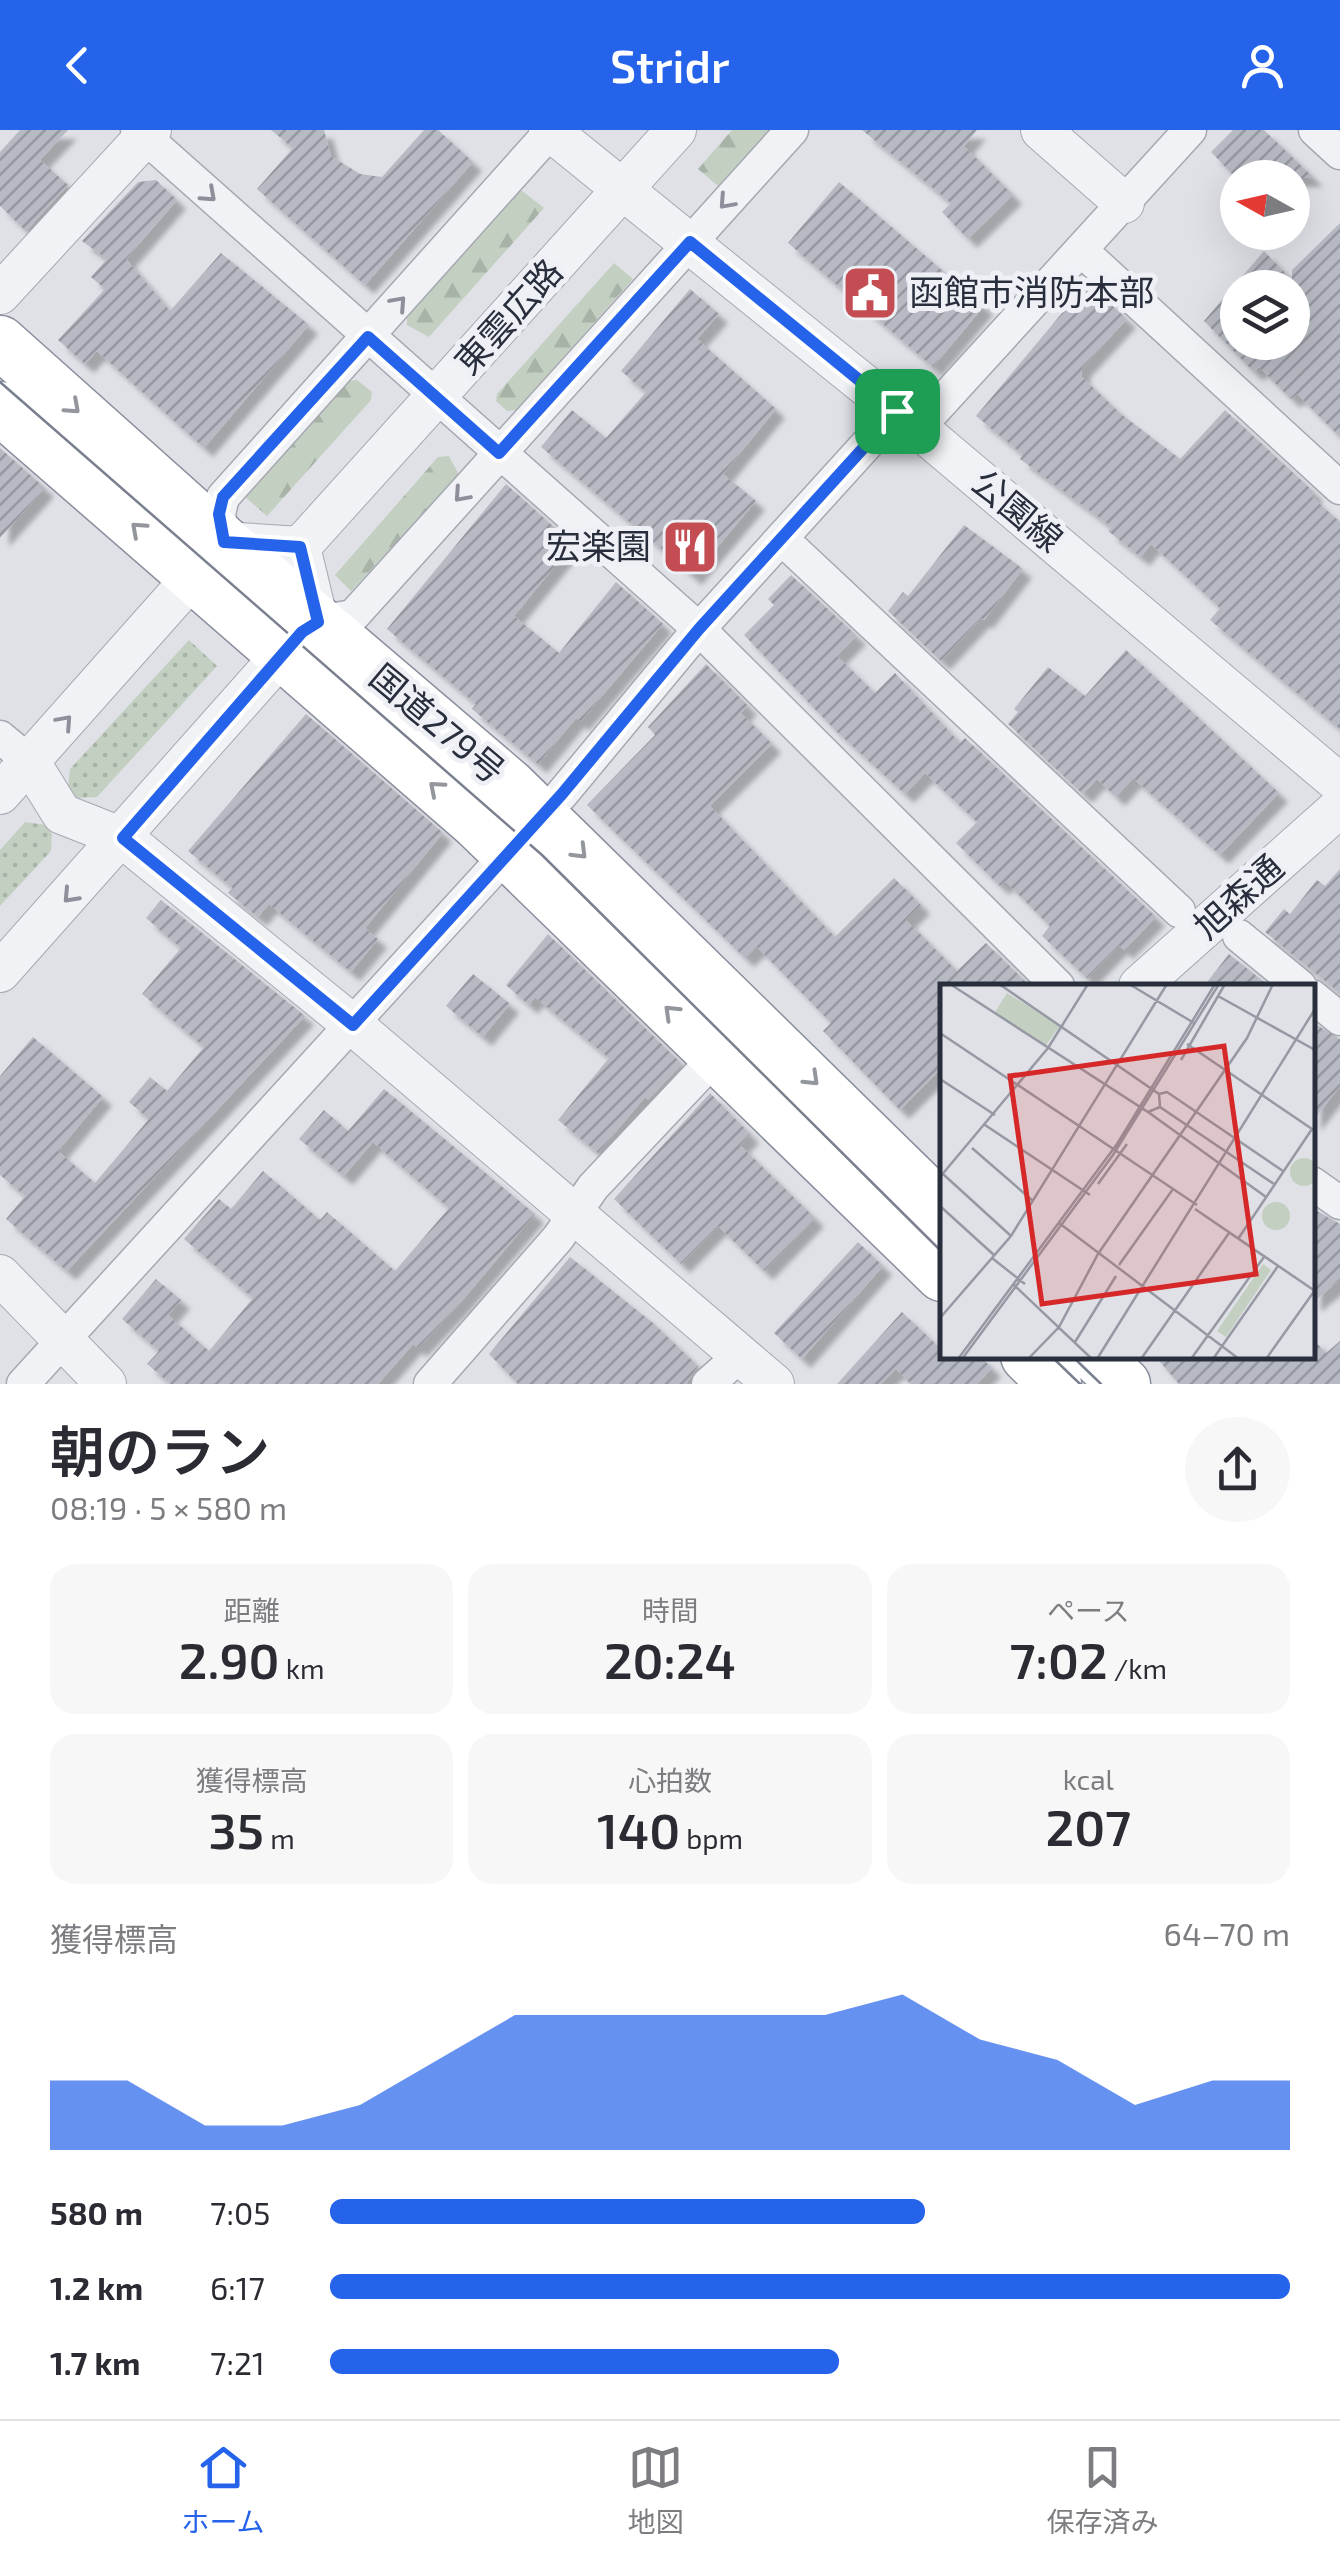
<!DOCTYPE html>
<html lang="ja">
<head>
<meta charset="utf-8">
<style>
  :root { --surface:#fff; --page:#f7f7f7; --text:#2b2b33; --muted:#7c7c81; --line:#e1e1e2; --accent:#2563eb }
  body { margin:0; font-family:"Exo 2","Noto Sans JP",sans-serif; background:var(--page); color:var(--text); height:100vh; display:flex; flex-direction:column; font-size:38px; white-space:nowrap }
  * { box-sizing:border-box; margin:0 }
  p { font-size:32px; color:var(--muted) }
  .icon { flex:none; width:55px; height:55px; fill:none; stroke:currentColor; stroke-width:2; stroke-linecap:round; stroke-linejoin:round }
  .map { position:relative; height:1254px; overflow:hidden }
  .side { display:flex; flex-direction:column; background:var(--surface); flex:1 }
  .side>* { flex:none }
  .needle { width:65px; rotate:278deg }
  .tools { position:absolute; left:1220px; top:30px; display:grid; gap:20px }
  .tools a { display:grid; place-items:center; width:90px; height:90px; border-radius:50%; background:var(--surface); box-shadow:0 10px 40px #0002; font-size:50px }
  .pin { position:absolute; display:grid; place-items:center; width:85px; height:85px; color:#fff; margin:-42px; border-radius:20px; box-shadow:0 5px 15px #0006 }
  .round { display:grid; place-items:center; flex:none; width:105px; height:105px; border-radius:52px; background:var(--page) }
  .head { display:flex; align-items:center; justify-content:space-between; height:170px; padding:0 50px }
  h1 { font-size:55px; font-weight:600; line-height:75px }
  .metrics { display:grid; grid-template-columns:repeat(3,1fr); gap:15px; height:170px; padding:10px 50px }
  .metrics div { display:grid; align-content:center; border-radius:25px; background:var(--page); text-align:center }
  .metrics b { font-size:50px; font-weight:600 }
  .metrics small { font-size:28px; font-weight:400 }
  .metrics p { font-size:28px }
  .chart { height:280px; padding:20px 50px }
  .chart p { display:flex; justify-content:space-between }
  .chart svg { width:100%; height:180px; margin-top:10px; fill:var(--accent); opacity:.7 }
  ul { padding:0 50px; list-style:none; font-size:32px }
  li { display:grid; grid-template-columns:160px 120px 1fr; align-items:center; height:75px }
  li i { height:25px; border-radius:12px; background:var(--accent) }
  header { display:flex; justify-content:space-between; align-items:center; height:130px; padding:0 50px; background:var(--accent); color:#fff; font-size:45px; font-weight:600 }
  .tab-bar { display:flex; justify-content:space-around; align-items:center; height:140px; border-top:2px solid var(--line); background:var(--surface); font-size:28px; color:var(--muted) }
  .tab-bar a { display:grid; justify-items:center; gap:5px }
  .tab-bar .on { color:var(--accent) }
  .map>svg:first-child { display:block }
</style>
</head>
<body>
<header><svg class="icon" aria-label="back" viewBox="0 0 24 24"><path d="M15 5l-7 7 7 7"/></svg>Stridr<svg class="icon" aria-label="person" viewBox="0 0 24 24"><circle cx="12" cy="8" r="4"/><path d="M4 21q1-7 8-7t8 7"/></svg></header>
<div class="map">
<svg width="1340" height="1254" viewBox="0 0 1340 1254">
  <defs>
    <pattern id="green-dots" width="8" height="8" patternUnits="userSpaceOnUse" patternTransform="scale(2.5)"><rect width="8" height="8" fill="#c3d0c1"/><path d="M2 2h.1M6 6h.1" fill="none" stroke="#a8b3a7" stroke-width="1.8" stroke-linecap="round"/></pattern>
    <pattern id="forest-firs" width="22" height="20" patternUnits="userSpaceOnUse" patternTransform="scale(2.5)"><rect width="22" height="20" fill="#c3d0c1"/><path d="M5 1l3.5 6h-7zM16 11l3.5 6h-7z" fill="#a8b3a7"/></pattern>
    <pattern id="building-hatch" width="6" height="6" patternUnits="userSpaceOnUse" patternTransform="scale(2.5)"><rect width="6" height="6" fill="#b7bac3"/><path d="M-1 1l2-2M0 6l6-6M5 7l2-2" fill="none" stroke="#9598a0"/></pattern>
    <filter id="shadow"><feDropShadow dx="9" dy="9" stdDeviation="2.5" flood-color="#0004"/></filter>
  </defs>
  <rect width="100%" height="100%" fill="#dfe1e7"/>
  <g fill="url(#green-dots)">
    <polygon points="189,510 217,536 97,667 77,668 68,658 70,639"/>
    <polygon points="25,692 46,695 52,704 51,721 0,776 0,720"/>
  </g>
  <g fill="url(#forest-firs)">
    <polygon points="732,0 769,0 718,56 698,39"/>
    <polygon points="521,60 544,78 429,207 407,195 407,187"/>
    <polygon points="614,133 633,149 516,280 507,281 496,271 497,264"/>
    <polygon points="357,250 372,262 371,270 267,386 245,367 349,251"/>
    <polygon points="449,326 459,345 351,461 335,445 438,327"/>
  </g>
  <g fill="url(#building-hatch)" fill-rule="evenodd" filter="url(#shadow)">
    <polygon points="20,0 68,0 40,30 68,55 26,101 0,76 0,22"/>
    <polygon points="271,0 324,0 331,26 360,44 382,47 424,0 438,0 473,32 365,155 257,59 293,18"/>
    <polygon points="862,0 977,0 964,16 1013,65 968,109 942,82 951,73"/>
    <polygon points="1233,0 1264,0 1314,48 1236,48 1211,22"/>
    <polygon points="156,50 177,70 126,129 170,181 221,123 309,195 204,318 97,221 85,234 58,210 105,159 91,147 107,129 82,111 138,52"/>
    <polygon points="839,52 984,176 933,237 788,113"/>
    <path d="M 1340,93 L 1340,307 L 1297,264 L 1291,269 L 1259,237 L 1254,242 L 1204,191 L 1264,121 L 1292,150 L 1292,140 ZM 1238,158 L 1292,158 L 1292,212 L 1238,212 Z"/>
    <polygon points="1087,153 1127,189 1082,238 1081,246 1121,284 1180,329 1225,280 1314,362 1311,366 1340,392 1340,599 1210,490 1220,478 1151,414 1141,427 1108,401 1112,397 1020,329 1023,325 976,286"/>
    <polygon points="690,159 719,184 697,209 776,279 723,344 756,371 693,446 541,317 572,280 606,308 646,262 621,241"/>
    <polygon points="0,318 45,358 0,408"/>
    <polygon points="506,354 573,414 514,486 559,523 616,452 663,494 580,592 576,588 538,634 472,579 476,574 387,499"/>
    <polygon points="964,395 1023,439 984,490 981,488 941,531 888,481 903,462 908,466"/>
    <polygon points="791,445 857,506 837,526 875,563 895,543 960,613 965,608 1156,787 1124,820 1119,815 1087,848 1042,806 1050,796 1005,751 1000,756 956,713 977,692 925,643 905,664 836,601 744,505 774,475 768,469"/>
    <polygon points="1126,520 1279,663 1220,725 1133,648 1116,667 1097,649 1083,664 1008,594 1018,582 1014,579 1048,537 1085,566"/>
    <polygon points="706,534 748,576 741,583 772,614 710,676 835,807 894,748 921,775 906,790 957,841 986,813 1030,856 942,856 942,938 900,980 823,901 831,893 757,817 745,828 587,675 655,605 648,597"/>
    <polygon points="306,584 443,703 365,798 378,809 351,842 269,774 258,787 228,763 233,758 188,721"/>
    <polygon points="1340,739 1340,863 1265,802 1284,779 1290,784 1317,750 1325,756"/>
    <polygon points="161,770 305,886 67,1141 6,1089 25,1066 0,1045 0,946 33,907 103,967 58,1021 95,1053 149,989 129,972 150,947 167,961 204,917 142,864 181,818 146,788"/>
    <polygon points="548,804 682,934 648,970 645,967 598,1023 558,990 609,928 535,867 529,875 506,855"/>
    <polygon points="1229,824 1269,856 1204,856"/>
    <polygon points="473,844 510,874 483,907 446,876"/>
    <polygon points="1312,892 1340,909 1340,956 1312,992"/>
    <polygon points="384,959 535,1084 461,1172 418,1218 413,1214 378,1254 171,1254 147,1234 159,1221 122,1189 156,1149 181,1170 168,1185 209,1221 253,1168 184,1109 219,1069 231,1079 263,1041 320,1090 327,1082 395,1141 449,1078 373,1012 344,1046 299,1009 324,980 348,1001"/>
    <polygon points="710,963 750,1004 740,1015 815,1088 764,1141 718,1096 681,1134 614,1069"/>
    <polygon points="1312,1078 1340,1094 1340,1150 1312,1173"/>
    <polygon points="858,1112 883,1136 802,1229 774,1203"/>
    <polygon points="570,1127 653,1193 698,1236 686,1254 518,1254 489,1224"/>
    <polygon points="902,1182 942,1220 942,1226 980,1226 992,1238 977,1254 911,1254 896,1239 881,1254 837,1254"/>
    <polygon points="1312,1208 1326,1223 1340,1211 1340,1254 1179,1254 1155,1226 1312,1226"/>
  </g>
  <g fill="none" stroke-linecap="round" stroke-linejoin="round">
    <g stroke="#a5a8b1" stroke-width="35">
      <g id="minor">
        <polyline points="137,0 699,499 1058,856"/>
        <polyline points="1315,0 1340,23"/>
        <polyline points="1081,120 1340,358"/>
        <polyline points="918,298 1190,0"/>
        <polyline points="783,410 1179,781"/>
        <polyline points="224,412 219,384 223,367 552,0"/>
        <polyline points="318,492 353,486 792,0"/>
        <polyline points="0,607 29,631"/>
        <polyline points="1239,806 1300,856"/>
        <polyline points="1312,866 1340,889"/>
        <polyline points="1312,1053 1340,1073"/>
        <polyline points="23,1254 562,664 699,499 897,281"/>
        <polyline points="430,1254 558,1108 593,1057 730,912"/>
        <polyline points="708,1254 741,1225"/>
      </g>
    </g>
    <g stroke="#a5a8b1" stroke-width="42">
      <g id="tertiary">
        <polyline points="549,0 918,298 1340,654"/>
        <polyline points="1041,0 1124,73"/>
        <polyline points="0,164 151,0"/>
        <polyline points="300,417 676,0"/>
        <polyline points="29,631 62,684 123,708 353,895 774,1254"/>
        <polyline points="0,664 224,412 300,417"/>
        <polyline points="0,842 302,502 318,492 300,417"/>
        <polyline points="1139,856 1340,677"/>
        <polyline points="0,1145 106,1254"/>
      </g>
    </g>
    <g stroke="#888e9c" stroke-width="55">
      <g id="trunk">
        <polyline points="0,212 224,412 510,656 942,1079"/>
        <polyline points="0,278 478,694 942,1145"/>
        <polyline points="1027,1226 1055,1254"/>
        <polyline points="1095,1226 1124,1254"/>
      </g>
    </g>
    <use href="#minor" stroke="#f1f2f6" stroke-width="32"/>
    <use href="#tertiary" stroke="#f1f2f6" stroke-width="40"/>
    <use href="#trunk" stroke="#fff" stroke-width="52"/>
    <g stroke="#7a808f" stroke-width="2.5">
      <polyline points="0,252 542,725 942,1122"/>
      <polyline points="1051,1226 1080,1254"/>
      <polyline points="1072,1226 1101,1254"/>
    </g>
  </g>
  <defs><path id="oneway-chevron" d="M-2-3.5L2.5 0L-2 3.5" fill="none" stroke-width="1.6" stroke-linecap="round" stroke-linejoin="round" transform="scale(2.5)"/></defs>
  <g stroke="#8d909a">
    <use href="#oneway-chevron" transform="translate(209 65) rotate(42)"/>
    <use href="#oneway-chevron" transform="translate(726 72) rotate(132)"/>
    <use href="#oneway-chevron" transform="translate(399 173) rotate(-48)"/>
    <use href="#oneway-chevron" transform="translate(461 365) rotate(132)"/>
    <use href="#oneway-chevron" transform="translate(65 592) rotate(-48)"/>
    <use href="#oneway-chevron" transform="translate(70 766) rotate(133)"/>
  </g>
  <g stroke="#94969e">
    <use href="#oneway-chevron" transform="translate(73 277) rotate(42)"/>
    <use href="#oneway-chevron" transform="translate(138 399) rotate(-138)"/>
    <use href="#oneway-chevron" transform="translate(436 658) rotate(-139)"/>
    <use href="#oneway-chevron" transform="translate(580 722) rotate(45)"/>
    <use href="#oneway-chevron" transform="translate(671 882) rotate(-136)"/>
    <use href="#oneway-chevron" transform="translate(812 949) rotate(44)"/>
  </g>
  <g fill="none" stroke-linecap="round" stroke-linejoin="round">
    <g stroke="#fff" stroke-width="20">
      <polygon id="route" points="690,112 897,281 699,499 562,664 353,895 123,708 302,502 318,492 300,417 224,412 219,384 223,367 368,207 499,323"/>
    </g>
    <use href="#route" stroke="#2563eb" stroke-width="12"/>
  </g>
  <defs>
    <g id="civic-square" transform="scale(2.875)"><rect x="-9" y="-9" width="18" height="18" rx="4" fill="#c34d53" stroke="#eef0f5"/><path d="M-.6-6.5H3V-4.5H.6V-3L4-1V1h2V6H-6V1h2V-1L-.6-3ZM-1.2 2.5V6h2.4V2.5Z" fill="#fff"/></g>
    <g id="restaurant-square" transform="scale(2.875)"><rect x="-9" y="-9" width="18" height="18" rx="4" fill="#c34d53" stroke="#eef0f5"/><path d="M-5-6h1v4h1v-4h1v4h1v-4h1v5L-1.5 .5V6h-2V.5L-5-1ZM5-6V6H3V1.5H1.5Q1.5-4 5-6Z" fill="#fff"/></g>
  </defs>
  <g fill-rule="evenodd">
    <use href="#civic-square" x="870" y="163"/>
    <use href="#restaurant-square" x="690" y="417"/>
  </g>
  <g text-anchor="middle" stroke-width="10" stroke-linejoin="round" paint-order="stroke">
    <g font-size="35" fill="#292e3d" stroke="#eef0f5" text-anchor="start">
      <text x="909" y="175">函館市消防本部</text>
      <text x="651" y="429" text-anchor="end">宏楽園</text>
    </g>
    <g font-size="35" fill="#292e3d" stroke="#eef0f5">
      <text transform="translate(509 187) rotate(-48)" y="12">東雲広路</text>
      <text transform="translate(1017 381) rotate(40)" y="12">公園線</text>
      <text transform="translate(437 594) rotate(40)" y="12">国道279号</text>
      <text transform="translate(1239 767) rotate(-42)" y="12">旭森通</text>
    </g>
  </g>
  <g transform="translate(940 854)">
    <rect width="375" height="375" fill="#dfe1e7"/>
    <path d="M 67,9 L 120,42 L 106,61 L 55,28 ZM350 188a14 14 0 1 1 28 0a14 14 0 1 1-28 0ZM322 232a14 14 0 1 1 28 0a14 14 0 1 1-28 0ZM 323,280 L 331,286 L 286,353 L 277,347 Z" fill="#c3d0c1"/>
    <path fill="none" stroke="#9699a3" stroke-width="2.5" d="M 10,0 L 208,128 L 220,123M 59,0 L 219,110 L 220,123 L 334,200M 189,0 L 254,39M 278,12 L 375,66M 0,49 L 257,221M 247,60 L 375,147M 241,76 L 285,0M 0,95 L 55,131M 219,110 L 227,108 L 343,187M 208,128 L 326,213M 45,141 L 150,211M 32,164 L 93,217M 3,190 L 71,252M 0,193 L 108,64 L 148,0M 158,200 L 187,160M 0,222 L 54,271M 255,225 L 375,307M 119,239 L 299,375M 298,255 L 372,145M 52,274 L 85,300M 179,281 L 233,205M 74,301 L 152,375M 0,334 L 71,252 L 227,0M 135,358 L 176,292M 18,375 L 177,160 L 275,0M 22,375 L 173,171 L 279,0M 88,375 L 119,343 L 158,270 L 307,54 L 333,0M 157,375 L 375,25M 201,375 L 289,249M 251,375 L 324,273M 273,375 L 338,282M 326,375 L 375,306"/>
    <path fill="#d62828" fill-opacity="0.15" stroke="#d62828" stroke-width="5" d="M 284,62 L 316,290 L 102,320 L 70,92 Z"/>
    <rect width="375" height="375" fill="none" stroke="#292e3d" stroke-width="5"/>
  </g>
</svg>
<div class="tools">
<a><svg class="needle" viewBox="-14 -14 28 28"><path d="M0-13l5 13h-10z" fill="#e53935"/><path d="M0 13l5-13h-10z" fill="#7c7c81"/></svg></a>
<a><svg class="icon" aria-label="layers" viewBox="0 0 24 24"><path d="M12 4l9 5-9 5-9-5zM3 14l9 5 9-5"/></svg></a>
</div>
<div class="pin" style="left:897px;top:281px;background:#1e9e55"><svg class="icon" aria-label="arrive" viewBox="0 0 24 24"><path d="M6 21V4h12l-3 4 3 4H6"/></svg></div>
</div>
<section class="side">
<div class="head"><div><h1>朝のラン</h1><p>08:19 · 5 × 580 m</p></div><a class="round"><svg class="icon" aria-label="share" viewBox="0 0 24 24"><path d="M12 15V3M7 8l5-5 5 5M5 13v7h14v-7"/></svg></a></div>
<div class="metrics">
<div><p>距離</p><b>2.90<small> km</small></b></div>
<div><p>時間</p><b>20:24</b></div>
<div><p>ペース</p><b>7:02<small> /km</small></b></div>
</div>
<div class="metrics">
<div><p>獲得標高</p><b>35<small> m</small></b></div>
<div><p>心拍数</p><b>140<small> bpm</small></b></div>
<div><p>kcal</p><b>207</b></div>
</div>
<div class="chart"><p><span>獲得標高</span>64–70 m</p>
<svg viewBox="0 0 160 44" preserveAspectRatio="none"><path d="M0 44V27L10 27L20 38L30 38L40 33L50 22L60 11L70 11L80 11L90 11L100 11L110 6L120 17L130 22L140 33L150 27L160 27V44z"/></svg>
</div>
<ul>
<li><b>580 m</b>7:05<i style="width:62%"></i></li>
<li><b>1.2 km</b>6:17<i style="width:100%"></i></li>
<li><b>1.7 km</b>7:21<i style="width:53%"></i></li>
</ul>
</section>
<nav class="tab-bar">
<a class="on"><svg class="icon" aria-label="home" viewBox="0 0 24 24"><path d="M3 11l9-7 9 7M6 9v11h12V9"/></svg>ホーム</a>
<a><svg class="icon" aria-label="map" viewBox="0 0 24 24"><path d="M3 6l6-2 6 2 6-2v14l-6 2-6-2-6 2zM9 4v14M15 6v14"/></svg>地図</a>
<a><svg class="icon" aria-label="saved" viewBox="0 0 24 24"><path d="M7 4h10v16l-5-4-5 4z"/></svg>保存済み</a>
</nav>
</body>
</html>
